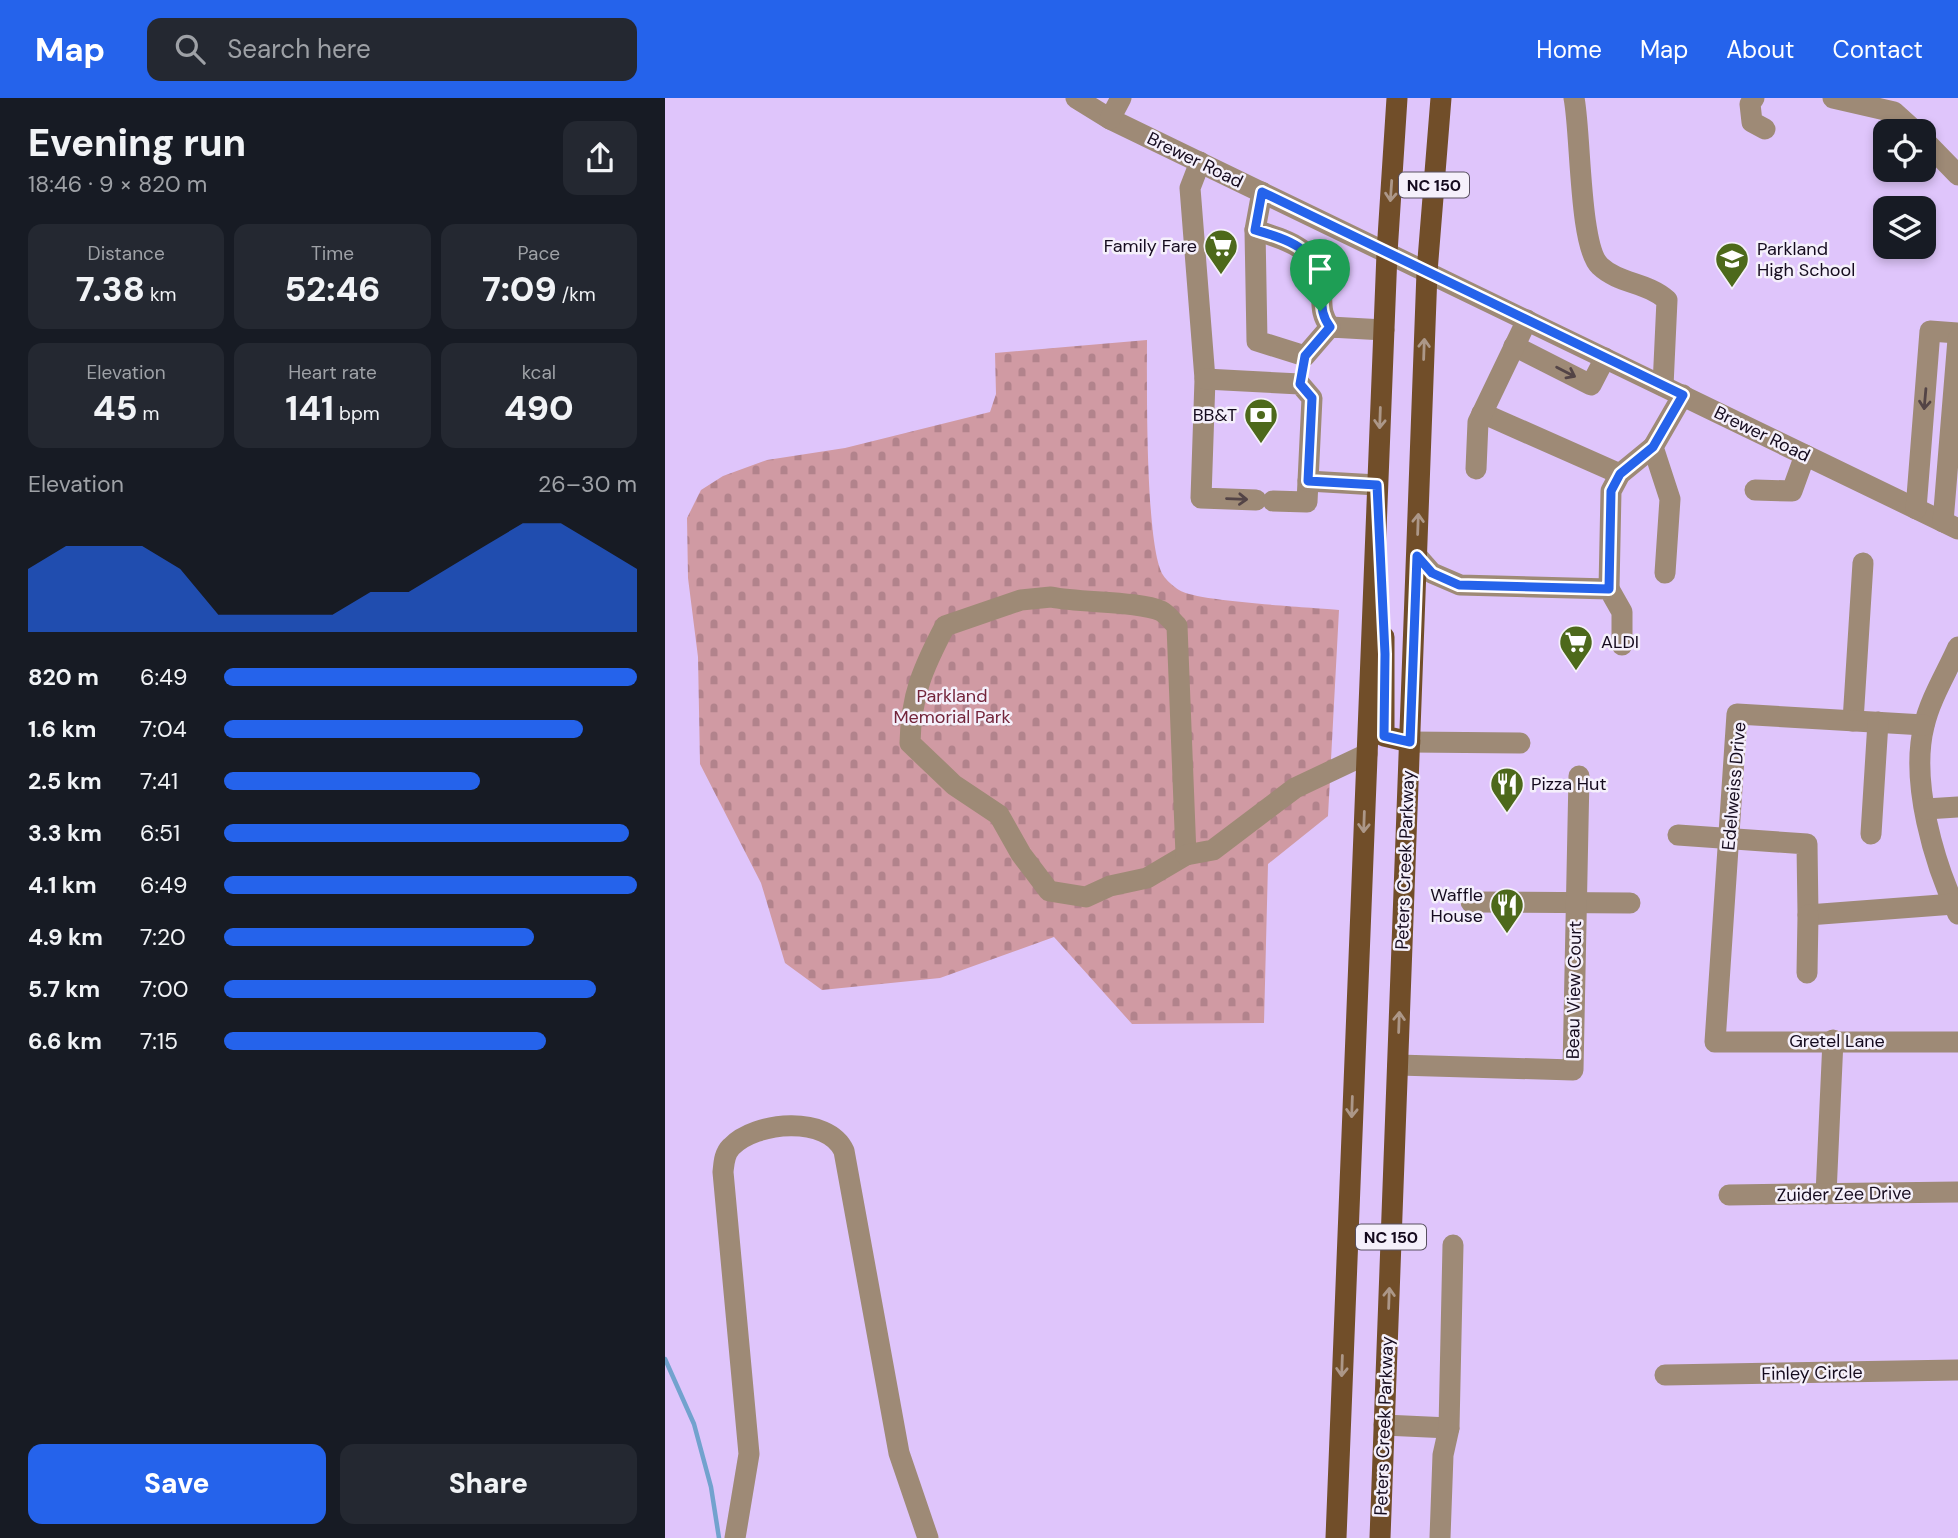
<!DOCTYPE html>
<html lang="en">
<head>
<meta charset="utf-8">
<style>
  :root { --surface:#171b24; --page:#242831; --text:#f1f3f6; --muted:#9ea1a6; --accent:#2563eb }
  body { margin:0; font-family:"DM Sans",sans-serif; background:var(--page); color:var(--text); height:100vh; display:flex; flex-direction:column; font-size:26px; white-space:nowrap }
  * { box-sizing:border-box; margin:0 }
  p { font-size:23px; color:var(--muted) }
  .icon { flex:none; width:38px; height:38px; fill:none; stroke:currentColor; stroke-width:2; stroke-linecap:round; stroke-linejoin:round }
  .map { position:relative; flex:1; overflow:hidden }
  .sheet { display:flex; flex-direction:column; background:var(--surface); width:665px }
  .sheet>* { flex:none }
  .buttons { position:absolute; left:1208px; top:21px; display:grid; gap:14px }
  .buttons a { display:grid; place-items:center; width:63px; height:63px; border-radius:14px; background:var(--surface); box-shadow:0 4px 10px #0003; font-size:35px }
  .pin { position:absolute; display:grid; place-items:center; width:60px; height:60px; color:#fff; margin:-72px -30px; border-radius:50% 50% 50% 0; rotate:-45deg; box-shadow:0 0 7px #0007 }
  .pin .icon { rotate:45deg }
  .round { display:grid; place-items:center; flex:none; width:74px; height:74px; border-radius:14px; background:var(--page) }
  .summary { display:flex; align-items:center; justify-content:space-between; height:119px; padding:0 28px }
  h1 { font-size:38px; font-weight:800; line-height:52px }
  .stats { display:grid; grid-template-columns:repeat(3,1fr); gap:10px; height:119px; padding:7px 28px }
  .stats div { display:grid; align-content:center; border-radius:14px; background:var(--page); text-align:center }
  .stats b { font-size:35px; font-weight:800 }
  .stats small { font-size:19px; font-weight:400 }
  .stats p { font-size:19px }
  .chart { height:196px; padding:14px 28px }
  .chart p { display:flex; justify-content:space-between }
  .chart svg { width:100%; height:126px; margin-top:7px; fill:var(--accent); opacity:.7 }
  .button { display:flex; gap:14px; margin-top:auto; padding:14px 28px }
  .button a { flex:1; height:80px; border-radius:14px; background:var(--accent); color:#fff; font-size:28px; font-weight:800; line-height:80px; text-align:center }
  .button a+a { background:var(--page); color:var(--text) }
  ul { padding:0 28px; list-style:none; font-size:23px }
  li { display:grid; grid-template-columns:112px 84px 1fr; align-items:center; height:52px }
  li i { height:18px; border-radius:9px; background:var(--accent) }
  header { display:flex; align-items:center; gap:42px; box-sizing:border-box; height:98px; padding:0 35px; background:var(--accent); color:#fff }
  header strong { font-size:33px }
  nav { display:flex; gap:38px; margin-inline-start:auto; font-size:24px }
  .search { width:490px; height:63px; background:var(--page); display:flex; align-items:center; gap:18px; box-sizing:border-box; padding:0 24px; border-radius:14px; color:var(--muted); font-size:26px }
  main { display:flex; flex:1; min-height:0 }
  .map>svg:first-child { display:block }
</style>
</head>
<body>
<header>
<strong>Map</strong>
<div class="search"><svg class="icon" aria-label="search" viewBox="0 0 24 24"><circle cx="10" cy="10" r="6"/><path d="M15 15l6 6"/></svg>Search here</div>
<nav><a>Home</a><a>Map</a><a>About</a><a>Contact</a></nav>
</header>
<main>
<section class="sheet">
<div class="summary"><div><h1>Evening run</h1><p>18:46 · 9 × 820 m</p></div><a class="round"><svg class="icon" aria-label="share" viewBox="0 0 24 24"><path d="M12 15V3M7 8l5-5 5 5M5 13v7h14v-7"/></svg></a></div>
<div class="stats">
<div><p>Distance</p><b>7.38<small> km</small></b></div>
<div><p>Time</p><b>52:46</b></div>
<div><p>Pace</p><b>7:09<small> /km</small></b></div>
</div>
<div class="stats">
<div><p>Elevation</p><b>45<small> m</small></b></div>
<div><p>Heart rate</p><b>141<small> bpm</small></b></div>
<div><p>kcal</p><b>490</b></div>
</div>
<div class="chart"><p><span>Elevation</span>26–30 m</p>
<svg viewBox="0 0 160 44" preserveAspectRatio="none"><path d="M0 44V22L10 14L20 14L30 14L40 22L50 38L60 38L70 38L80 38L90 30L100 30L110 22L120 14L130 6L140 6L150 14L160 22V44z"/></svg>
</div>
<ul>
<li><b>820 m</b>6:49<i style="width:100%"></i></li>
<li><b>1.6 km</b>7:04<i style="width:87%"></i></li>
<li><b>2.5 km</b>7:41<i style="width:62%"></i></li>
<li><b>3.3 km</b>6:51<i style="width:98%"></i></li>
<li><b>4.1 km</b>6:49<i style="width:100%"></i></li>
<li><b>4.9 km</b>7:20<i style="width:75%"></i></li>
<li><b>5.7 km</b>7:00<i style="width:90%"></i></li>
<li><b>6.6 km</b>7:15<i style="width:78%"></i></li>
</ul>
<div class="button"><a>Save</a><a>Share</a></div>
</section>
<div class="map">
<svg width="1293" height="1440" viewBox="0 0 1293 1440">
  <defs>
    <pattern id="cemetery-stones" width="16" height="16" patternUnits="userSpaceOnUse" patternTransform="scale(1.75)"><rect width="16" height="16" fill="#d09aa3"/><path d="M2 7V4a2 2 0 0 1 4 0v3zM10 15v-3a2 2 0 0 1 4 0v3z" fill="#b2838c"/></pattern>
  </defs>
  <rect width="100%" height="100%" fill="#dfc5fb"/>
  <path fill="url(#cemetery-stones)" d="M 482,242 C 482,284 480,448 498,477 C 501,482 509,489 514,492 C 532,504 646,509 674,512 L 663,718 L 603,766 L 599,925 L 467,926 L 389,839 L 275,880 L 157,892 L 120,865 L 96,785 L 35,666 L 33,559 L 23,480 L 22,420 L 36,392 L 58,378 L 102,362 L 180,350 L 325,314 L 331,296 L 330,255 Z"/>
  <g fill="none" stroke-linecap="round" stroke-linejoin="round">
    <polyline stroke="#72a2ce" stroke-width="4.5" points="0,1261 29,1326 46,1389 54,1440"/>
    <g stroke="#9e8a76" stroke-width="21">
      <polyline points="411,0 445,21 1293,431"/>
      <path d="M 909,0 C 916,35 914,149 935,168 C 954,186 982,184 1002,202 L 998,288"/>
      <polyline points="1089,0 1085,6 1087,24 1100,31"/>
      <polyline points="1168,0 1229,14 1250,33"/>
      <polyline points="445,21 456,0"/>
      <polyline points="1258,41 1293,77"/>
      <polyline points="535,64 525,90 540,281 536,400 591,402"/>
      <polyline points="597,94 590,132 592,243 640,258 665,229 719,232"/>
      <path d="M 590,132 C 621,142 652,149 656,188 C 658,205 654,214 665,229"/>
      <polyline points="849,248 926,287 940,260"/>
      <polyline points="540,281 635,286 647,300 642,404 608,403"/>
      <polyline points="817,315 955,376"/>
      <polyline points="811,371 813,324 862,222"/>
      <polyline points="643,383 712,387"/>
      <polyline points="1090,392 1127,393 1140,357"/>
      <polyline points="1251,411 1265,233 1293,235"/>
      <polyline points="1278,424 1293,241"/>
      <polyline points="752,458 767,475 795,487 944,491 957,514 957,547"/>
      <polyline points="1000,475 1005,401 988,349 1018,297"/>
      <polyline points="944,491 946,393 955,376 988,349"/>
      <path d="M 386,499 C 415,505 474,503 496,513 C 502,516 507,523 512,528 L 521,757 L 482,780 L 445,788 L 421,799 L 384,793 L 356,756 L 334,717 L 289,687 L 245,645 C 246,597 258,570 280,528 L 356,502 Z"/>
      <path d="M 1293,549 C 1282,574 1265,601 1259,628 C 1245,684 1269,765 1293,816"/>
      <polyline points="1188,623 1198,465"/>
      <polyline points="1259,627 1072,616 1050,944 1293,944"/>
      <polyline points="745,644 855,645"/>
      <polyline points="1261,711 1293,709"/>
      <polyline points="1206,736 1213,624"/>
      <polyline points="1013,737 1142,746 1143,817 1289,806"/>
      <polyline points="521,757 548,752 630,690 702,656"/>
      <polyline points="806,804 965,805"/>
      <polyline points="1142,875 1143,817"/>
      <polyline points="733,967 908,972 914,678"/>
      <polyline points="1161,1096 1168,942"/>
      <polyline points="1064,1097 1293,1094"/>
      <polyline points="1000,1277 1293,1272"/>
      <polyline points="719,1327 784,1330"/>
      <path d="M 70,1440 L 84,1356 L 58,1074 C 59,1065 59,1056 66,1049 C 90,1023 163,1017 179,1053 L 234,1355 L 263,1440"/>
      <polyline points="775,1440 778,1357 784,1330 788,1147"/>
    </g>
    <g stroke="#714e29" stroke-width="21">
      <polyline points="719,539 719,638 745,644"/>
      <polyline points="671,1440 722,155 732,0"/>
      <polyline points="715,1440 762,174 776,0"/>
    </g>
  </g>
  <defs><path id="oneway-shaft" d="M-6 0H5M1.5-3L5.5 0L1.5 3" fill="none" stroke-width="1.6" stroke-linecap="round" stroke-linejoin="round" transform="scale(1.75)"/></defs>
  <g stroke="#ac9788">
    <use href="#oneway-shaft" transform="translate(726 93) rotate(94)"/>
    <use href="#oneway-shaft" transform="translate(759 251) rotate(-88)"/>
    <use href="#oneway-shaft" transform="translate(715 320) rotate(92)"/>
    <use href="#oneway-shaft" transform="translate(753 426) rotate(-88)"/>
    <use href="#oneway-shaft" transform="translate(699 724) rotate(92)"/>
    <use href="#oneway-shaft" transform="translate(734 924) rotate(-88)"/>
    <use href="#oneway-shaft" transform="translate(687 1009) rotate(92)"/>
    <use href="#oneway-shaft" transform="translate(724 1200) rotate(-88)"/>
    <use href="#oneway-shaft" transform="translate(677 1268) rotate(92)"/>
  </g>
  <g stroke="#534446">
    <use href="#oneway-shaft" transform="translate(901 274) rotate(27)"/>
    <use href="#oneway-shaft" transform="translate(1260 301) rotate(95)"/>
    <use href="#oneway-shaft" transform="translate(572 401) rotate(2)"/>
  </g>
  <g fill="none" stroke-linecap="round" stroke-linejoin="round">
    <g stroke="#fff" stroke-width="14">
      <path id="route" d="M 597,94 L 1018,297 L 988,349 L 955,376 L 946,393 L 944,491 L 794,487 L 767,475 L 752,458 L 745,644 L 719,638 L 720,556 L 712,387 L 643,383 L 647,300 L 635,286 L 640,258 L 665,229 C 654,214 658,205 656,188 C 652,149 621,141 590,132 Z"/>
    </g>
    <use href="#route" stroke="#2563eb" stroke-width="9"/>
  </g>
  <defs>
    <g id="supermarket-pin" transform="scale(1.75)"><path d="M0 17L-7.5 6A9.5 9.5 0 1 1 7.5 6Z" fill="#4d691b" stroke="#f5f0fb"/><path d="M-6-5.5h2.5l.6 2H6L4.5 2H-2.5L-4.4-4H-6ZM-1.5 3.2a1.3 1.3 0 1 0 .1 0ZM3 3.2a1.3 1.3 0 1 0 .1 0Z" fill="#fff"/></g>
    <g id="school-pin" transform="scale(1.75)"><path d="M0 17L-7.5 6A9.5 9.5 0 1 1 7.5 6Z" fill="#4d691b" stroke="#f5f0fb"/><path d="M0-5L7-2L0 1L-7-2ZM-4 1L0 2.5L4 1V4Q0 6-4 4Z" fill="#fff"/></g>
    <g id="bank-pin" transform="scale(1.75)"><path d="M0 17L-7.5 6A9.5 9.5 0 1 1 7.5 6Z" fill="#4d691b" stroke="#f5f0fb"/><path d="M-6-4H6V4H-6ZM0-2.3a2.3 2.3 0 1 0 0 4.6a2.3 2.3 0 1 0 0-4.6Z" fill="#fff"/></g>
    <g id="restaurant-pin" transform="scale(1.75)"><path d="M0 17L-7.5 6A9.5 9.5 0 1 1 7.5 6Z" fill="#4d691b" stroke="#f5f0fb"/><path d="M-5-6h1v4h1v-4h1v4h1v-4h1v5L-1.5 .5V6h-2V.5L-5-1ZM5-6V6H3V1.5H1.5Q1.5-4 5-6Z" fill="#fff"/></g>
  </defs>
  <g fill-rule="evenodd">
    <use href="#supermarket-pin" x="556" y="148"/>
    <use href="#school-pin" x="1067" y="161"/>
    <use href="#bank-pin" x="596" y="317"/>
    <use href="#supermarket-pin" x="911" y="544"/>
    <use href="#restaurant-pin" x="842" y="686"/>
    <use href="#restaurant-pin" x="842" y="807"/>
  </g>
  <g text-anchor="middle" stroke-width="5" stroke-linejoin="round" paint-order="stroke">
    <g fill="#f5f0fb" stroke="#585060" stroke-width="2">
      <rect x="734" y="74.5" width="70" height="25" rx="5"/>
      <rect x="691" y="1126.5" width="70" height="25" rx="5"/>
    </g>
    <g font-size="16" font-weight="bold" fill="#150b1e">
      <text x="769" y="93">NC 150</text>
      <text x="726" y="1145">NC 150</text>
    </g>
    <g font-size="18" fill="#150b1e" stroke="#f5f0fb">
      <text transform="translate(530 62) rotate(26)" y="6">Brewer Road</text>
      <text transform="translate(1097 336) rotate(26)" y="6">Brewer Road</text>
      <text transform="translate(1069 688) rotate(-85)" y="6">Edelweiss Drive</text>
      <text transform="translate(740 762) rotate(-88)" y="6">Peters Creek Parkway</text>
      <text transform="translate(909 892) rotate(-89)" y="6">Beau View Court</text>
      <text x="1172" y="949">Gretel Lane</text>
      <text transform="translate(1179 1096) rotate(-1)" y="6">Zuider Zee Drive</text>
      <text transform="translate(1147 1275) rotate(-1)" y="6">Finley Circle</text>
      <text transform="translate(719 1328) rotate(-88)" y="6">Peters Creek Parkway</text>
    </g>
    <g font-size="18" fill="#150b1e" stroke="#f5f0fb" text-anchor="end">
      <text x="532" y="154">Family Fare</text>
      <text x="1092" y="157" text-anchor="start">Parkland<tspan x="1092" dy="21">High School</tspan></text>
      <text x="572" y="323">BB&amp;T</text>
      <text x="936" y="550" text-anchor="start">ALDI</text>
      <text x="866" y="692" text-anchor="start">Pizza Hut</text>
      <text x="818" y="803">Waffle<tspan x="818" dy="21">House</tspan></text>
    </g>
    <g font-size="18" fill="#73243a" stroke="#f5f0fb">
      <text x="287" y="604">Parkland<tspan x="287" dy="21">Memorial Park</tspan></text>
    </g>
  </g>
</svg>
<div class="buttons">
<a><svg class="icon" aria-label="locate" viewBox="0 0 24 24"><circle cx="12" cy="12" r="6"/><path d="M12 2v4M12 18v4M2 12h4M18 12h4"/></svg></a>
<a><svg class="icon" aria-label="layers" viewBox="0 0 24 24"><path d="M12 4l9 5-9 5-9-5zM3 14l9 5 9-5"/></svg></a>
</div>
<div class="pin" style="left:655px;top:213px;background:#1e9e55"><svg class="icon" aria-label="arrive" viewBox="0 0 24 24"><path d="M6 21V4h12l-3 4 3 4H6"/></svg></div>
</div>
</main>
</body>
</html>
